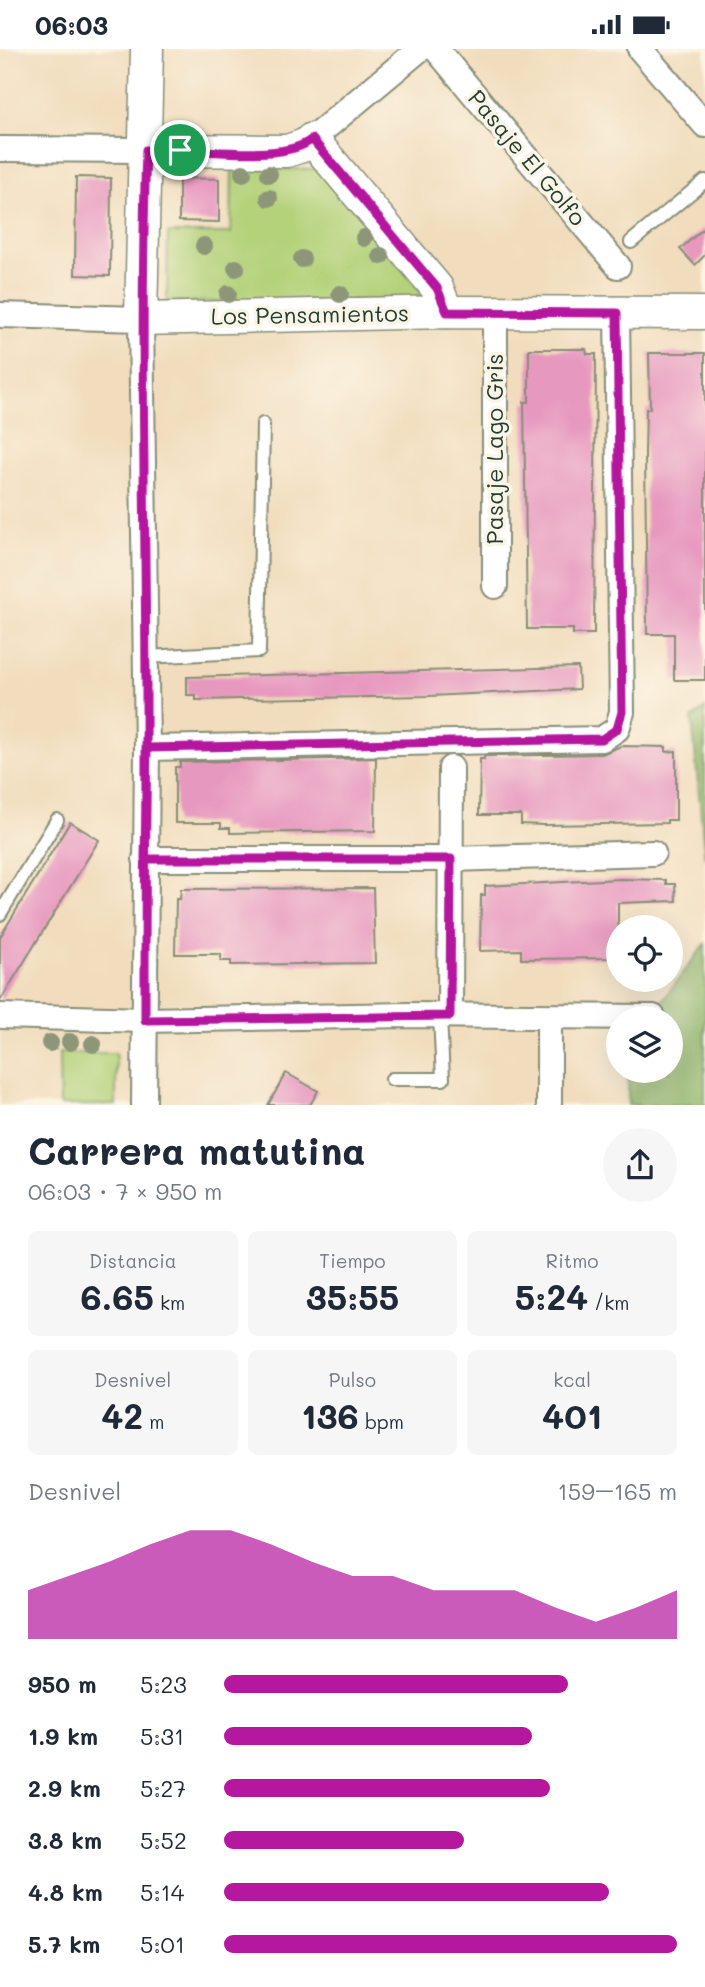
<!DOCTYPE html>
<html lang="es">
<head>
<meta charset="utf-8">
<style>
  :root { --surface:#fff; --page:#f6f6f7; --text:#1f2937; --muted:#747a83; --accent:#b5179e }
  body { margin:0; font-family:Mali,sans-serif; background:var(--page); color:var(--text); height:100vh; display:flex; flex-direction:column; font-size:26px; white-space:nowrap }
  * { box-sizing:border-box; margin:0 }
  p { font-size:23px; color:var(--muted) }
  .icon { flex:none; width:38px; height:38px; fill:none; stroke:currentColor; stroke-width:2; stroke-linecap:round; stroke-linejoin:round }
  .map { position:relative; height:1056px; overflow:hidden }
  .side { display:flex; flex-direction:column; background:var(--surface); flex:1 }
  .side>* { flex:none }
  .tools { position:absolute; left:606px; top:866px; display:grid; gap:14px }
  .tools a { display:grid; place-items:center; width:77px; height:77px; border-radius:50%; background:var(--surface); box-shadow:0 7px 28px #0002; font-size:35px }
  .pin { position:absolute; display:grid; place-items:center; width:60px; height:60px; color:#fff; margin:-30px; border:4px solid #fff; border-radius:50%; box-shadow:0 2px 7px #0007 }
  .round { display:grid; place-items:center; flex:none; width:74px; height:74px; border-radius:37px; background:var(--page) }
  .head { display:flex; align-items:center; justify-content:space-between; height:119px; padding:0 28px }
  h1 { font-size:38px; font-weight:800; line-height:52px }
  .metrics { display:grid; grid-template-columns:repeat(3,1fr); gap:10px; height:119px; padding:7px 28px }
  .metrics div { display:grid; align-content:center; border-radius:10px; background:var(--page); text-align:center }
  .metrics b { font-size:35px; font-weight:800 }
  .metrics small { font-size:19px; font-weight:400 }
  .metrics p { font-size:19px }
  .chart { height:196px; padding:14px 28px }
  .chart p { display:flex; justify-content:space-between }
  .chart svg { width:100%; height:126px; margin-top:7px; fill:var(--accent); opacity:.7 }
  ul { padding:0 28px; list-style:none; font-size:23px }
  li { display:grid; grid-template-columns:112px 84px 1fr; align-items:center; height:52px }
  li i { height:18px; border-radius:9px; background:var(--accent) }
  .status { display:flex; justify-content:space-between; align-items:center; height:49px; padding:0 35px; background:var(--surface); direction:ltr }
  .status svg { height:19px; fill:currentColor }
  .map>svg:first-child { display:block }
</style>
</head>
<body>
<div class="status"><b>06:03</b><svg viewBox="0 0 49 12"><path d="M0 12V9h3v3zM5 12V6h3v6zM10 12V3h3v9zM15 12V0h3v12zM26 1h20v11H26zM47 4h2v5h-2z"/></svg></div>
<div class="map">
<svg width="705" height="1056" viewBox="0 0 705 1056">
  <rect width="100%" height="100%" fill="#fcf5e5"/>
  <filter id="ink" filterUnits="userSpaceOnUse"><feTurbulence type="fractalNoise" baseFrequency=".0143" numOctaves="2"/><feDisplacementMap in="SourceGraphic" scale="14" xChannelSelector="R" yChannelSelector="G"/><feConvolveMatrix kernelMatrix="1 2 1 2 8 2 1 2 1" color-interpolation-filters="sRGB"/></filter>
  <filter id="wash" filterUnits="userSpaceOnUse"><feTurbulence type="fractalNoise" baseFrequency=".00686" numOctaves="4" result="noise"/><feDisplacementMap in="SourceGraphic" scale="28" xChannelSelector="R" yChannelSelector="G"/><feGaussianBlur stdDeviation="1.57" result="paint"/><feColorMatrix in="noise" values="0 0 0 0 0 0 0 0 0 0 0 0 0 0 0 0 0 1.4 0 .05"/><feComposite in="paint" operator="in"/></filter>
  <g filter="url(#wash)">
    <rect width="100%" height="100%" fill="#f1ddbd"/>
    <g fill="#b3d279" stroke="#698856" stroke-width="2">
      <polygon points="232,120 322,120 429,252 167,253 168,184 231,184"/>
      <polygon points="59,1004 116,1004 116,1056 60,1056"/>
    </g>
    <g fill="#8eb469" stroke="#56784e" stroke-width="2">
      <polygon points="705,659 705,809 692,670"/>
      <polygon points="705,895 705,1056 628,1056 628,1022 670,1022 670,970 649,969"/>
    </g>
    <g id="blocks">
      <g fill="#e798bf">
        <polygon points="76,128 111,129 110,227 75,226"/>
        <polygon points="179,129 219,130 219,173 179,172"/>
        <polygon points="705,178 705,206 695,216 680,200"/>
        <polygon points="529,300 586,300 587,305 596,305 594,585 573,585 573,580 527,580 524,353 529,353"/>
        <polygon points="649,304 705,304 705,631 674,631 674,585 647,585 645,404 646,360 650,360"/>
        <polygon points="578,618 579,640 429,647 240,650 196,651 196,646 187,646 187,628"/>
        <polygon points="621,697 666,698 666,703 676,702 676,771 667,771 667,774 543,776 521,775 521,766 479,766 480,710 484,710 484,707 602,705"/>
        <polygon points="376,709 375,782 230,784 230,779 221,779 221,774 175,774 175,718 180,718 180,713"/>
        <polygon points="70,773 99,791 0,952 0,888"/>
        <polygon points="621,830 666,831 666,835 675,835 676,852 618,854 618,909 521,910 521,901 480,902 481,846 485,846 485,837"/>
        <polygon points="373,839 375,914 231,916 231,912 221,912 221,905 175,905 176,850 180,850 181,840"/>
        <polygon points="286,1024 318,1042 310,1056 268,1056"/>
      </g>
    </g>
  </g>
  <g filter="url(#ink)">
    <use href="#blocks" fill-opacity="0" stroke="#888d78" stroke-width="2"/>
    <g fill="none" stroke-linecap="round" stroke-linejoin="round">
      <g stroke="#888d78" stroke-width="16">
        <g id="service">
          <polyline points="631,193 705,132"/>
          <polyline points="146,608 259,602 263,375"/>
          <polyline points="0,865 57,771"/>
          <polyline points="392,1030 443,1030 440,967"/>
        </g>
      </g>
      <g stroke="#888d78" stroke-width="28">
        <g id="minor">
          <polyline points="436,0 618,217"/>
          <polyline points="640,0 705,76"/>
          <polyline points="312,90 420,0"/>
          <polyline points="0,100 146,101"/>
          <polyline points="495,263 495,537"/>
          <polyline points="0,266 141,270 147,699 144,1056"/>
          <polyline points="147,699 602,690 617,680 622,663 617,264"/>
          <polyline points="145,810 451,810 653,804"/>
          <polyline points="450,966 451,719"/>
          <polyline points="0,967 145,971 408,966 653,968"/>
          <polyline points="549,1056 549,968"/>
        </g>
      </g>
      <g stroke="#888d78" stroke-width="35">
        <g id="tertiary">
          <polyline points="147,0 141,270 447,263 705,264"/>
          <polyline points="146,101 287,102 305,96 312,90 437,239 447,263"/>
        </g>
      </g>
      <use href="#service" stroke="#fff" stroke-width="12"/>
      <use href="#minor" stroke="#fff" stroke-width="24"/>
      <use href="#tertiary" stroke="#fff" stroke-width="32"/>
    </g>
    <g fill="#8e9679">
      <circle cx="243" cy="124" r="9"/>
      <circle cx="269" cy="125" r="9"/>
      <circle cx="269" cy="149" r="9"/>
      <circle cx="364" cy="189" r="9"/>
      <circle cx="204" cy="197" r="9"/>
      <circle cx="381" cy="207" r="9"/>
      <circle cx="302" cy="210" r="9"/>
      <circle cx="236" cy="219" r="9"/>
      <circle cx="228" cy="245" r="9"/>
      <circle cx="340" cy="245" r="9"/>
      <circle cx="70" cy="993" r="9"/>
      <circle cx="50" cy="994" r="9"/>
      <circle cx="93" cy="995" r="9"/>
    </g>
  </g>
  <g fill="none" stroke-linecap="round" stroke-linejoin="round" filter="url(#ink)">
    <g stroke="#fff" stroke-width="14">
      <path id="route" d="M 180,101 L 146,101 C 138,337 150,574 145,810 L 451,810 L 450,967 L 145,971 C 145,880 145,790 147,699 L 602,690 L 617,680 L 622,663 L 617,264 L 447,263 L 437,239 L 312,90 C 287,112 214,101 180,101"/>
    </g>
    <use href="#route" stroke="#b5179e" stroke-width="9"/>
  </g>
  <g text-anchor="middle" stroke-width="7" stroke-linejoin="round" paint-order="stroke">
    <g font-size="23" fill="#1f3d34" stroke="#fcf5e5">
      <text transform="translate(527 109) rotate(50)" y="8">Pasaje El Golfo</text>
      <text transform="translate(310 266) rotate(-1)" y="8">Los Pensamientos</text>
      <text transform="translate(495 400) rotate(-90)" y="8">Pasaje Lago Gris</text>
    </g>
  </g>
</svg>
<div class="tools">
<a><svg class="icon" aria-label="locate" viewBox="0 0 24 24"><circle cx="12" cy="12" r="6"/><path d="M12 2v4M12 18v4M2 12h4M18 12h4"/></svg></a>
<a><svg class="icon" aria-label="layers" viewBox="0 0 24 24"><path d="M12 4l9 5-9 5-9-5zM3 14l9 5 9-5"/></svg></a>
</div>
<div class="pin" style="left:180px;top:101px;background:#1e9e55"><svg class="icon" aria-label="arrive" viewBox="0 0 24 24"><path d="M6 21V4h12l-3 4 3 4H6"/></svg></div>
</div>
<section class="side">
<div class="head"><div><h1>Carrera matutina</h1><p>06:03 · 7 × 950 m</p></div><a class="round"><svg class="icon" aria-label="share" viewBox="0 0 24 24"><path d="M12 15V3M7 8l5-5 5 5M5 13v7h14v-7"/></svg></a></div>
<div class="metrics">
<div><p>Distancia</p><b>6.65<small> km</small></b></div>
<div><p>Tiempo</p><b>35:55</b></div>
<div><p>Ritmo</p><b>5:24<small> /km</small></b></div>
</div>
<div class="metrics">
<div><p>Desnivel</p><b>42<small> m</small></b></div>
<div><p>Pulso</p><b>136<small> bpm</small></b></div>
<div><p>kcal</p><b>401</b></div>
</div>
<div class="chart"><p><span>Desnivel</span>159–165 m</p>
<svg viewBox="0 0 160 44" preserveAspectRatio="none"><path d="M0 44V27L10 22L20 17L30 11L40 6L50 6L60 11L70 17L80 22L90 22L100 27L110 27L120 27L130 33L140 38L150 33L160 27V44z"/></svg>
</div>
<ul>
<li><b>950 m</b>5:23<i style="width:76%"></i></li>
<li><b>1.9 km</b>5:31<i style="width:68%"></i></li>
<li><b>2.9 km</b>5:27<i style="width:72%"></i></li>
<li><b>3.8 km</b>5:52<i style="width:53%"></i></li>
<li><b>4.8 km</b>5:14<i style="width:85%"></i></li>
<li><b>5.7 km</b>5:01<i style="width:100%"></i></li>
</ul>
</section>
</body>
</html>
